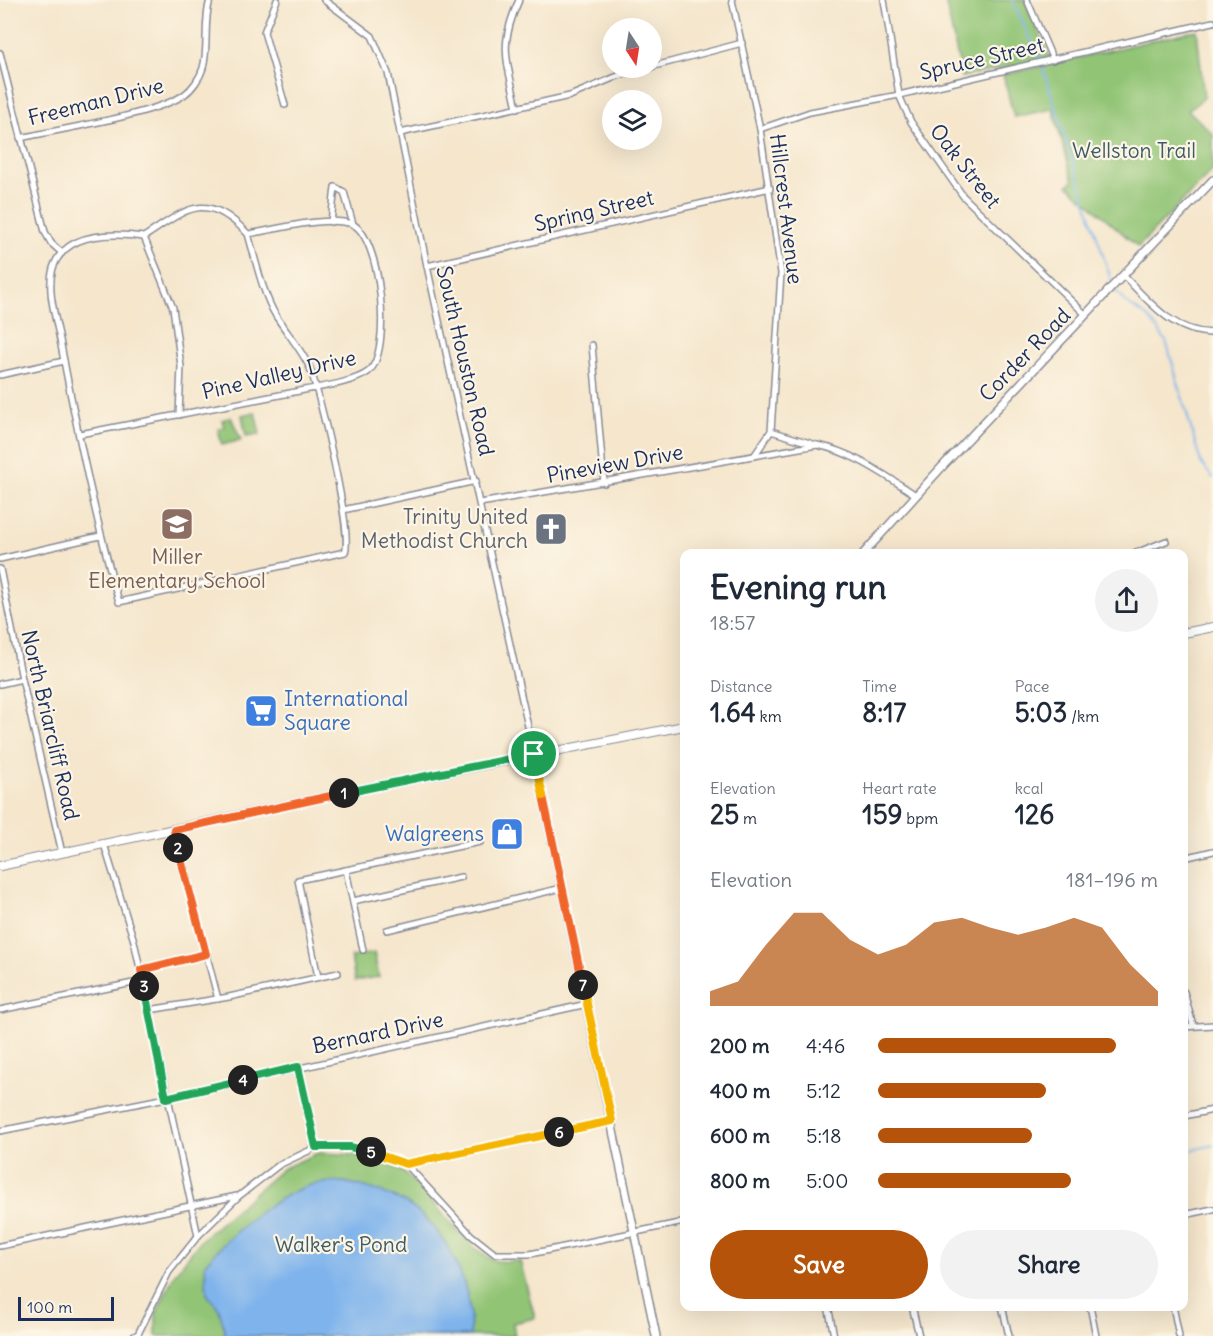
<!DOCTYPE html>
<html lang="en">
<head>
<meta charset="utf-8">
<style>
  :root { --surface:#fff; --page:#f2f2f3; --text:#1f2937; --muted:#747a83; --accent:#b45309 }
  body { margin:0; font-family:Delius,sans-serif; background:var(--page); color:var(--text); height:100vh; display:flex; flex-direction:column; font-size:22px; white-space:nowrap }
  * { box-sizing:border-box; margin:0 }
  p { font-size:20px; color:var(--muted) }
  .icon { flex:none; width:33px; height:33px; fill:none; stroke:currentColor; stroke-width:2; stroke-linecap:round; stroke-linejoin:round }
  .map { position:relative; flex:1; overflow:hidden }
  .panel { position:absolute; left:680px; top:549px; width:508px; height:762px; display:flex; flex-direction:column; background:var(--surface); border-radius:12px; box-shadow:0 6px 24px #0002 }
  .panel>* { flex:none }
  .needle { width:39px; rotate:168deg }
  .fabs { position:absolute; left:602px; top:18px; display:grid; gap:12px }
  .fabs a { display:grid; place-items:center; width:60px; height:60px; border-radius:50%; background:var(--surface); box-shadow:0 6px 24px #0002; font-size:30px }
  .scale { position:absolute; left:18px; bottom:15px; width:96px; box-sizing:border-box; padding-left:6px; border:3px solid #1b2f5e; border-top:0; font-size:16px; line-height:21px; white-space:nowrap; color:#1b2f5e; -webkit-text-stroke:4px #fcf5e5; paint-order:stroke }
  .pin { position:absolute; display:grid; place-items:center; width:51px; height:51px; color:#fff; margin:-26px; border:3px solid #fff; border-radius:50%; box-shadow:0 2px 6px #0007 }
  .km { position:absolute; width:30px; height:30px; margin:-15px; border-radius:50%; background:#222; color:#fff; font-size:16px; line-height:30px; text-align:center }
  .round { display:grid; place-items:center; flex:none; width:63px; height:63px; border-radius:32px; background:var(--page) }
  .overview { display:flex; align-items:center; justify-content:space-between; height:102px; padding:0 30px }
  h1 { font-size:33px; font-weight:700; line-height:45px }
  .figures { display:grid; grid-template-columns:repeat(3,1fr); gap:9px; height:102px; padding:6px 30px }
  .figures div { display:grid; align-content:center }
  .figures b { font-size:26px; font-weight:700 }
  .figures small { font-size:16px; font-weight:400 }
  .figures p { font-size:16px }
  .chart { height:168px; padding:12px 30px }
  .chart p { display:flex; justify-content:space-between }
  .chart svg { width:100%; height:108px; margin-top:6px; fill:var(--accent); opacity:.7 }
  .cta { display:flex; gap:12px; margin-top:auto; padding:12px 30px }
  .cta a { flex:1; height:69px; border-radius:36px; background:var(--accent); color:#fff; font-size:24px; font-weight:700; line-height:69px; text-align:center }
  .cta a+a { background:var(--page); color:var(--text) }
  ul { padding:0 30px; list-style:none; font-size:20px }
  li { display:grid; grid-template-columns:96px 72px 1fr; align-items:center; height:45px }
  li i { height:15px; border-radius:8px; background:var(--accent) }
  .map>svg:first-child { display:block }
</style>
</head>
<body>
<div class="map">
<svg width="1213" height="1336" viewBox="0 0 1213 1336">
  <rect width="100%" height="100%" fill="#fcf5e5"/>
  <filter id="ink" filterUnits="userSpaceOnUse"><feTurbulence type="fractalNoise" baseFrequency=".0167" numOctaves="2"/><feDisplacementMap in="SourceGraphic" scale="12" xChannelSelector="R" yChannelSelector="G"/><feConvolveMatrix kernelMatrix="1 2 1 2 8 2 1 2 1" color-interpolation-filters="sRGB"/></filter>
  <filter id="wash" filterUnits="userSpaceOnUse"><feTurbulence type="fractalNoise" baseFrequency=".008" numOctaves="4" result="noise"/><feDisplacementMap in="SourceGraphic" scale="24" xChannelSelector="R" yChannelSelector="G"/><feGaussianBlur stdDeviation="1.35" result="paint"/><feColorMatrix in="noise" values="0 0 0 0 0 0 0 0 0 0 0 0 0 0 0 0 0 1.4 0 .05"/><feComposite in="paint" operator="in"/></filter>
  <g filter="url(#wash)">
    <rect width="100%" height="100%" fill="#f5e6cc"/>
    <g fill="#91c475" stroke="#567a6a" stroke-width="1.5">
      <polygon points="945,0 1025,0 1050,58 962,77"/>
      <polygon points="1197,30 1204,98 1188,110 1213,134 1213,170 1138,247 1068,185 1073,181 1053,109 1014,117 1003,75"/>
      <polygon points="255,412 260,434 246,436 242,415"/>
      <polygon points="231,417 241,440 222,445 218,429 224,428 222,420"/>
      <polygon points="374,953 379,977 355,981 351,957"/>
      <path d="M 318,1153 C 345,1154 375,1154 399,1169 C 425,1186 469,1255 497,1261 C 504,1262 513,1261 520,1261 L 535,1318 L 513,1323 L 515,1336 L 156,1336 L 156,1314 L 174,1275 L 201,1240 L 282,1169 Z"/>
    </g>
    <path fill="#7eb3ec" stroke="#4c71a5" stroke-width="1.5" d="M 344,1182 C 364,1186 383,1191 402,1201 C 447,1226 474,1286 470,1336 L 226,1336 L 219,1309 L 207,1294 L 205,1264 C 232,1233 268,1201 307,1186 C 319,1182 332,1182 344,1182 Z"/>
    <g fill="none" stroke-linecap="round" stroke-linejoin="round">
      <g stroke="#7eb3ec" stroke-width="2">
        <polyline points="1012,0 1040,59 1112,283"/>
        <polyline points="1114,289 1125,302 1149,318 1166,341 1201,463 1213,478"/>
        <polyline points="1184,1152 1213,1145"/>
      </g>
    </g>
  </g>
  <g filter="url(#ink)">
    <g fill="none" stroke-linecap="round" stroke-linejoin="round">
      <g stroke="#888a95" stroke-width="8">
        <g id="minor">
          <polyline points="277,0 264,32 285,105"/>
          <polyline points="324,0 372,36 388,73 427,266 534,754"/>
          <polyline points="732,0 760,129 781,273 771,431 754,456"/>
          <polyline points="884,0 899,95 911,122 963,196 1086,315"/>
          <polyline points="1027,0 1053,60"/>
          <polyline points="0,53 45,232 51,243 62,253"/>
          <polyline points="651,67 742,43"/>
          <path d="M 517,108 C 507,60 498,47 519,0"/>
          <polyline points="760,129 810,112 899,95 1213,22"/>
          <polyline points="400,133 570,96 618,76 649,68"/>
          <path d="M 20,138 C 56,130 159,114 185,94 C 192,89 200,78 203,68 C 209,47 203,22 210,0"/>
          <polyline points="331,222 335,187 344,192 353,224"/>
          <polyline points="144,237 173,308 181,366 179,415"/>
          <polyline points="427,266 770,188"/>
          <path d="M 1124,276 C 1149,302 1174,333 1213,333"/>
          <polyline points="592,345 604,483"/>
          <polyline points="0,375 64,361"/>
          <polyline points="771,431 816,445"/>
          <path d="M 80,434 C 150,421 220,407 290,393 C 310,388 352,384 368,372 C 393,353 381,236 352,224 C 328,215 274,230 248,234 C 205,189 187,209 144,237 C 113,233 65,231 53,268 C 46,291 57,322 61,345 C 77,431 95,518 119,602 L 345,552 C 353,534 319,389 309,366 C 300,348 287,333 276,316 C 262,292 256,261 248,234"/>
          <path d="M 480,503 L 817,445 C 853,452 886,476 916,495"/>
          <polyline points="343,510 476,481"/>
          <polyline points="1133,554 1166,541"/>
          <polyline points="0,559 100,536"/>
          <polyline points="0,569 22,679 62,853"/>
          <polyline points="0,684 22,679"/>
          <polyline points="174,830 218,999"/>
          <polyline points="104,844 134,941 198,1236"/>
          <polyline points="1184,858 1213,851"/>
          <polyline points="346,870 363,950"/>
          <polyline points="353,901 461,877"/>
          <polyline points="387,930 562,888"/>
          <polyline points="141,970 206,954"/>
          <polyline points="318,977 298,880 480,842"/>
          <polyline points="1184,992 1193,1025"/>
          <polyline points="0,1010 143,981"/>
          <polyline points="149,1010 229,997 338,973"/>
          <polyline points="1184,1027 1213,1025"/>
          <polyline points="298,1067 317,1147"/>
          <polyline points="1184,1116 1213,1110"/>
          <polyline points="0,1131 166,1098 587,1004"/>
          <polyline points="406,1164 612,1121"/>
          <polyline points="1184,1215 1213,1209"/>
          <polyline points="0,1246 237,1196"/>
          <polyline points="828,1306 834,1336"/>
          <polyline points="912,1306 919,1336"/>
          <polyline points="1002,1306 1009,1336"/>
          <polyline points="1090,1306 1096,1336"/>
          <polyline points="1173,1306 1179,1336"/>
          <polyline points="134,1336 138,1334 169,1272 198,1236 239,1196 279,1165 317,1147 350,1147 406,1164 471,1235 495,1254 530,1254 684,1222"/>
        </g>
      </g>
      <g stroke="#888a95" stroke-width="10">
        <g id="tertiary">
          <polyline points="863,554 940,469 1213,180"/>
          <polyline points="534,754 656,1336"/>
        </g>
      </g>
      <g stroke="#888a95" stroke-width="10">
        <g id="secondary">
          <polyline points="1184,633 1213,627"/>
          <polyline points="0,866 372,787 684,726"/>
        </g>
      </g>
      <use href="#minor" stroke="#fff" stroke-width="5"/>
      <use href="#tertiary" stroke="#fff" stroke-width="7"/>
      <use href="#secondary" stroke="#fff" stroke-width="8"/>
    </g>
  </g>
  <g fill="none" stroke-linecap="round" stroke-linejoin="round" filter="url(#ink)">
    <g stroke="#fff" stroke-width="12">
      <polyline id="split-1" points="344,793 534,754"/>
    </g>
    <g stroke="#fff" stroke-width="12">
      <polyline id="split-2" points="178,848 174,830 344,793"/>
    </g>
    <g stroke="#fff" stroke-width="12">
      <polyline id="split-3" points="144,986 141,970 206,954 178,848"/>
    </g>
    <g stroke="#fff" stroke-width="12">
      <polyline id="split-4" points="144,986 166,1098 243,1080"/>
    </g>
    <g stroke="#fff" stroke-width="12">
      <polyline id="split-5" points="243,1080 298,1067 316,1147 350,1147 371,1152"/>
    </g>
    <g stroke="#fff" stroke-width="12">
      <polyline id="split-6" points="371,1152 406,1164 559,1132"/>
    </g>
    <g stroke="#fff" stroke-width="12">
      <polyline id="split-7" points="559,1132 612,1121 583,985"/>
    </g>
    <g stroke="#fff" stroke-width="12">
      <polyline id="split-8" points="543,796 583,985"/>
    </g>
    <g stroke="#fff" stroke-width="12">
      <polyline id="split-9" points="534,754 543,796"/>
    </g>
    <use href="#split-1" stroke="#22a559" stroke-width="8"/>
    <use href="#split-2" stroke="#f0652b" stroke-width="8"/>
    <use href="#split-3" stroke="#f0652b" stroke-width="8"/>
    <use href="#split-4" stroke="#22a559" stroke-width="8"/>
    <use href="#split-5" stroke="#22a559" stroke-width="8"/>
    <use href="#split-6" stroke="#f5b400" stroke-width="8"/>
    <use href="#split-7" stroke="#f5b400" stroke-width="8"/>
    <use href="#split-8" stroke="#f0652b" stroke-width="8"/>
    <use href="#split-9" stroke="#f5b400" stroke-width="8"/>
  </g>
  <defs>
    <g id="school-square" transform="scale(1.725)"><rect x="-9" y="-9" width="18" height="18" rx="4" fill="#8d6e63" stroke="#fcf5e5"/><path d="M0-5L7-2L0 1L-7-2ZM-4 1L0 2.5L4 1V4Q0 6-4 4Z" fill="#fff"/></g>
    <g id="church-square" transform="scale(1.725)"><rect x="-9" y="-9" width="18" height="18" rx="4" fill="#6b7280" stroke="#fcf5e5"/><path d="M-1.2-6h2.4v3.5h3.3v2.4h-3.3V6h-2.4V-.1h-3.3v-2.4h3.3Z" fill="#fff"/></g>
    <g id="supermarket-square" transform="scale(1.725)"><rect x="-9" y="-9" width="18" height="18" rx="4" fill="#3f7fe0" stroke="#fcf5e5"/><path d="M-6-5.5h2.5l.6 2H6L4.5 2H-2.5L-4.4-4H-6ZM-1.5 3.2a1.3 1.3 0 1 0 .1 0ZM3 3.2a1.3 1.3 0 1 0 .1 0Z" fill="#fff"/></g>
    <g id="shop-square" transform="scale(1.725)"><rect x="-9" y="-9" width="18" height="18" rx="4" fill="#3f7fe0" stroke="#fcf5e5"/><path d="M-5-2.5h2.3a2.7 3.5 0 0 1 5.4 0H5L5.5 6h-11ZM-1.5-2.5h3a1.5 2.3 0 0 0-3 0Z" fill="#fff"/></g>
  </defs>
  <g fill-rule="evenodd">
    <use href="#school-square" x="177" y="524"/>
    <use href="#church-square" x="551" y="529"/>
    <use href="#supermarket-square" x="261" y="711"/>
    <use href="#shop-square" x="507" y="834"/>
  </g>
  <g text-anchor="middle" stroke-width="4.5" stroke-linejoin="round" paint-order="stroke">
    <g font-size="21" fill="#1b2f5e" stroke="#fcf5e5">
      <text transform="translate(982 59) rotate(-13)" y="7">Spruce Street</text>
      <text transform="translate(96 102) rotate(-14)" y="7">Freeman Drive</text>
      <text transform="translate(965 166) rotate(52)" y="7">Oak Street</text>
      <text transform="translate(786 209) rotate(83)" y="7">Hillcrest Avenue</text>
      <text transform="translate(594 211) rotate(-13)" y="7">Spring Street</text>
      <text transform="translate(1025 355) rotate(-46)" y="7">Corder Road</text>
      <text transform="translate(465 361) rotate(77)" y="7">South Houston Road</text>
      <text transform="translate(279 375) rotate(-13)" y="7">Pine Valley Drive</text>
      <text transform="translate(615 464) rotate(-10)" y="7">Pineview Drive</text>
      <text transform="translate(50 725) rotate(77)" y="7">North Briarcliff Road</text>
      <text transform="translate(378 1033) rotate(-12)" y="7">Bernard Drive</text>
    </g>
    <g font-size="21" fill="#3e5c65" stroke="#fcf5e5">
      <text x="1134" y="158">Wellston Trail</text>
      <text x="341" y="1252">Walker's Pond</text>
    </g>
    <g font-size="21" fill="#5b616d" stroke="#fcf5e5" text-anchor="end">
      <text x="528" y="524">Trinity United<tspan x="528" dy="24">Methodist Church</tspan></text>
    </g>
    <g font-size="21" fill="#785e54" stroke="#fcf5e5">
      <text x="177" y="564">Miller<tspan x="177" dy="24">Elementary School</tspan></text>
    </g>
    <g font-size="21" fill="#366cbe" stroke="#fcf5e5" text-anchor="start">
      <text x="284" y="706">International<tspan x="284" dy="24">Square</tspan></text>
      <text x="484" y="841" text-anchor="end">Walgreens</text>
    </g>
  </g>
</svg>
<div class="fabs">
<a><svg class="needle" viewBox="-14 -14 28 28"><path d="M0-13l5 13h-10z" fill="#e53935"/><path d="M0 13l5-13h-10z" fill="#747a83"/></svg></a>
<a><svg class="icon" aria-label="layers" viewBox="0 0 24 24"><path d="M12 4l9 5-9 5-9-5zM3 14l9 5 9-5"/></svg></a>
</div>
<div class="scale">100 m</div>
<div class="pin" style="left:534px;top:754px;background:#1e9e55"><svg class="icon" aria-label="arrive" viewBox="0 0 24 24"><path d="M6 21V4h12l-3 4 3 4H6"/></svg></div>
<b class="km" style="left:344px;top:793px">1</b>
<b class="km" style="left:178px;top:848px">2</b>
<b class="km" style="left:144px;top:986px">3</b>
<b class="km" style="left:243px;top:1080px">4</b>
<b class="km" style="left:371px;top:1152px">5</b>
<b class="km" style="left:559px;top:1132px">6</b>
<b class="km" style="left:583px;top:985px">7</b>
<section class="panel">
<div class="overview"><div><h1>Evening run</h1><p>18:57</p></div><a class="round"><svg class="icon" aria-label="share" viewBox="0 0 24 24"><path d="M12 15V3M7 8l5-5 5 5M5 13v7h14v-7"/></svg></a></div>
<div class="figures">
<div><p>Distance</p><b>1.64<small> km</small></b></div>
<div><p>Time</p><b>8:17</b></div>
<div><p>Pace</p><b>5:03<small> /km</small></b></div>
</div>
<div class="figures">
<div><p>Elevation</p><b>25<small> m</small></b></div>
<div><p>Heart rate</p><b>159<small> bpm</small></b></div>
<div><p>kcal</p><b>126</b></div>
</div>
<div class="chart"><p><span>Elevation</span>181–196 m</p>
<svg viewBox="0 0 160 44" preserveAspectRatio="none"><path d="M0 44V38L10 34L20 19L30 6L40 6L50 17L60 23L70 19L80 10L90 8L100 12L110 15L120 12L130 8L140 12L150 27L160 38V44z"/></svg>
</div>
<ul>
<li><b>200 m</b>4:46<i style="width:85%"></i></li>
<li><b>400 m</b>5:12<i style="width:60%"></i></li>
<li><b>600 m</b>5:18<i style="width:55%"></i></li>
<li><b>800 m</b>5:00<i style="width:69%"></i></li>
</ul>
<div class="cta"><a>Save</a><a>Share</a></div>
</section>
</div>
</body>
</html>
